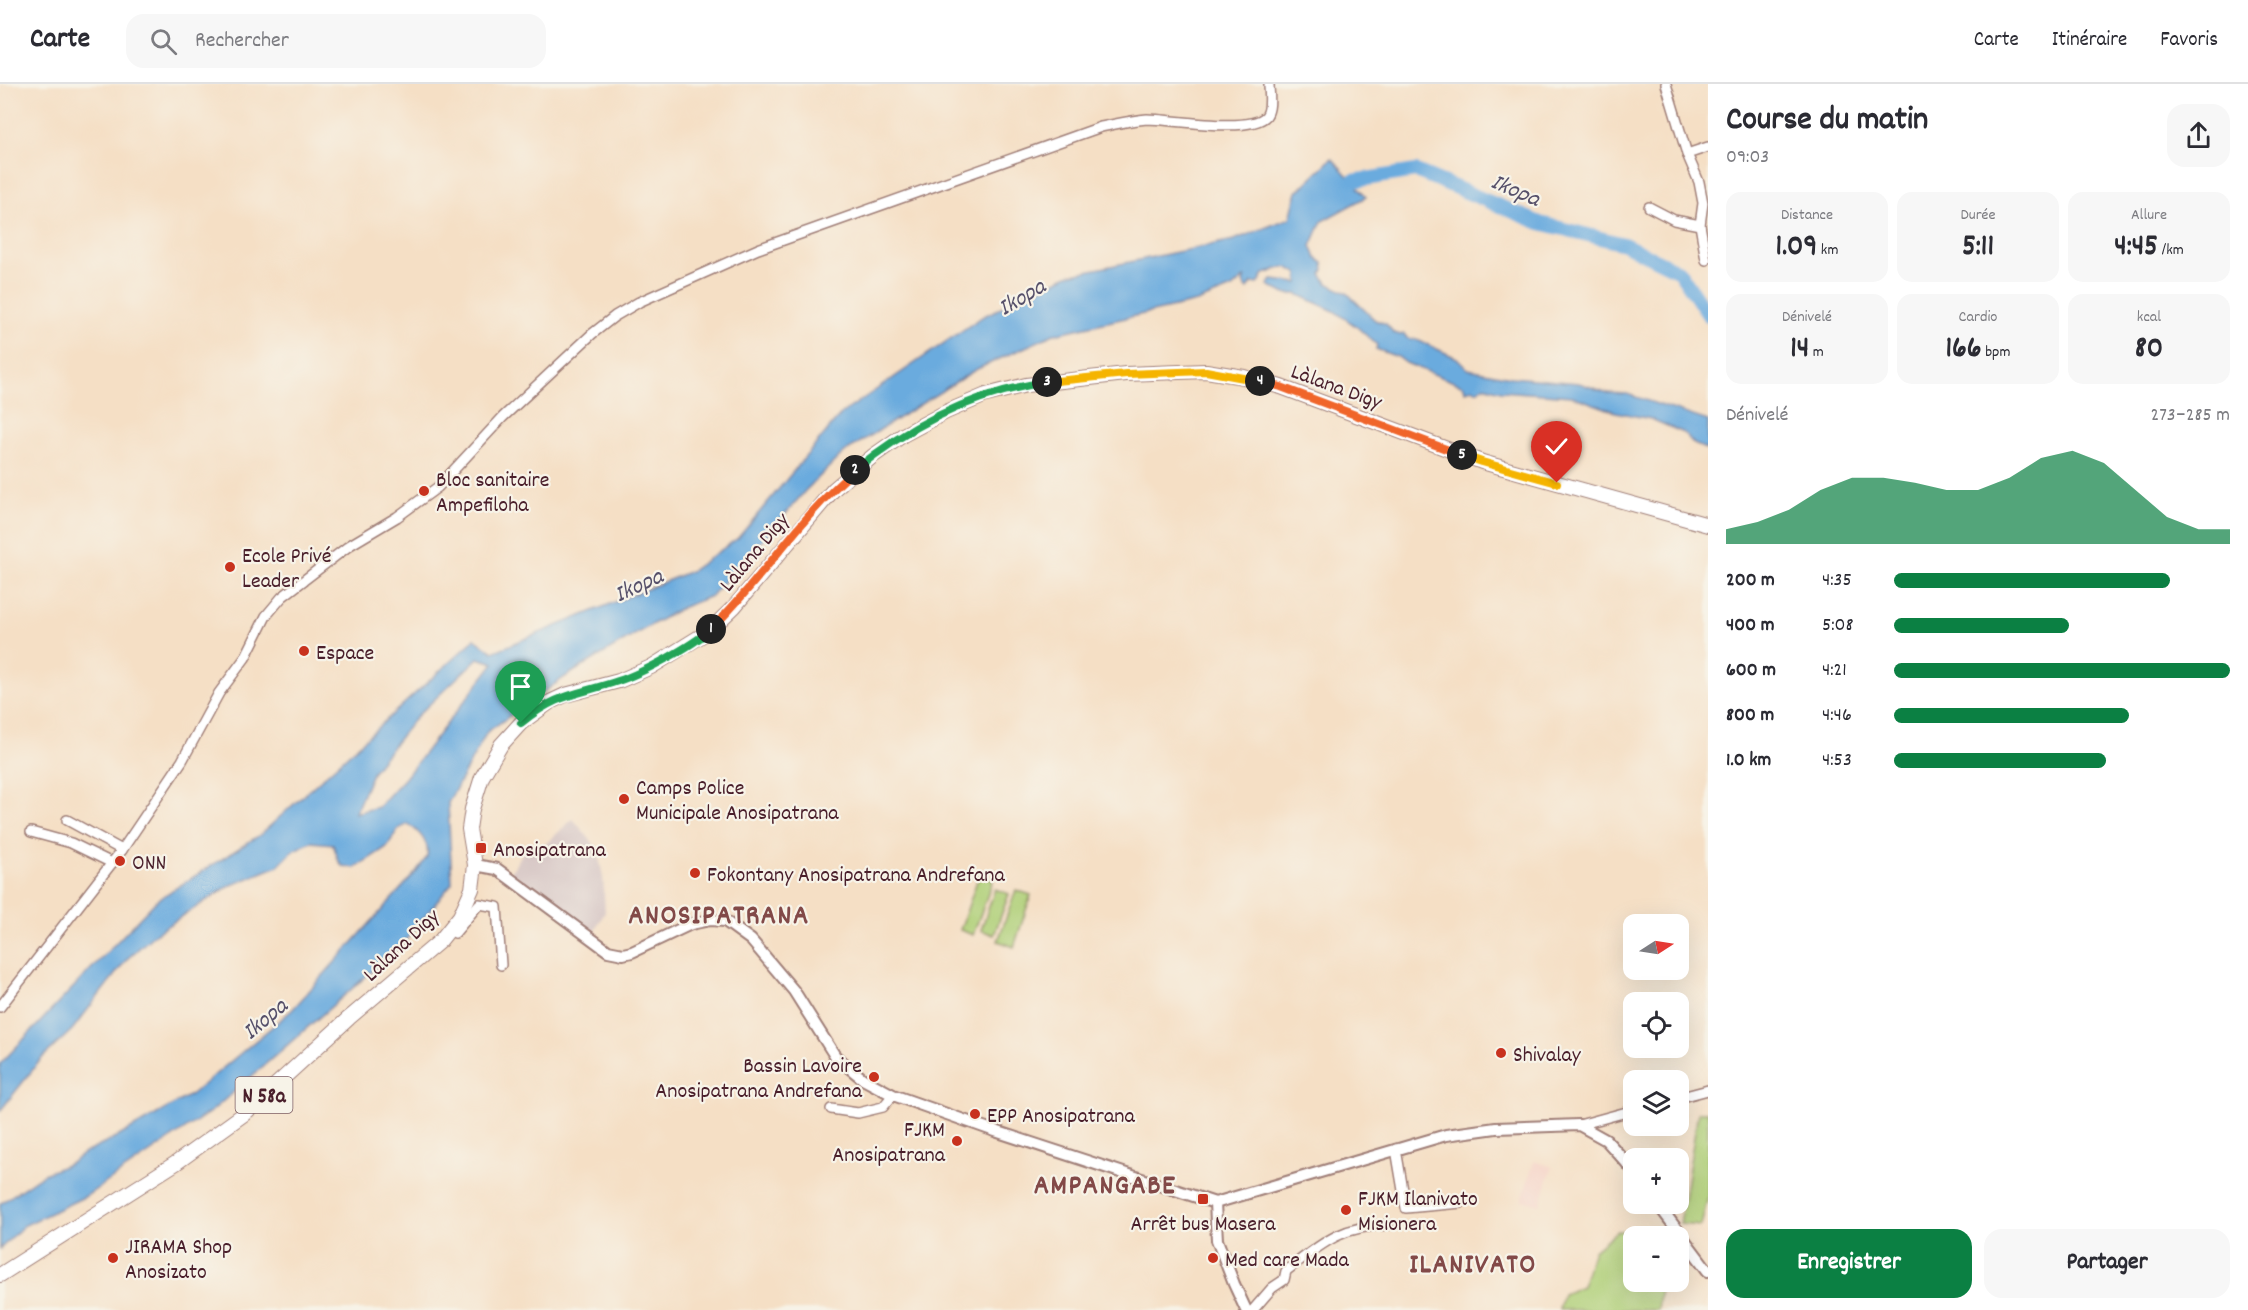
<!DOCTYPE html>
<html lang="fr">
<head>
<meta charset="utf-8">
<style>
  :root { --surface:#fff; --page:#f7f7f7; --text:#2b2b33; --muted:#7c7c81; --line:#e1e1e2; --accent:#0b8043 }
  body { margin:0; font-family:Dekko,sans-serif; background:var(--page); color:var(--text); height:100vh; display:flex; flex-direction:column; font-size:22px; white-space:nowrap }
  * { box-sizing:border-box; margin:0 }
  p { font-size:20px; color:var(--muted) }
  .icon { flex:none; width:33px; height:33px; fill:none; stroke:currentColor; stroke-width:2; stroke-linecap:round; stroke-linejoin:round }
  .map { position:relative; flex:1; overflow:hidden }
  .sheet { display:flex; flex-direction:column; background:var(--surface); width:540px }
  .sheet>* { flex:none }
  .needle { width:39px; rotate:78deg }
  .tools { position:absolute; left:1623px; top:830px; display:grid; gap:12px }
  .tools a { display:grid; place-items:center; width:66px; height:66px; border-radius:12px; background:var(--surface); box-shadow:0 6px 24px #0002; font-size:30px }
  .pin { position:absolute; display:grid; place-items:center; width:51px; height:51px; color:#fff; margin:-62px -26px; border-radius:50% 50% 50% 0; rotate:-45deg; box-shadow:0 0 6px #0007 }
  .pin .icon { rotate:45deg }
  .km { position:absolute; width:30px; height:30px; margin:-15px; border-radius:50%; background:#222; color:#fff; font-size:16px; line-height:30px; text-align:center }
  .round { display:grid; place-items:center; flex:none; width:63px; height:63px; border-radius:18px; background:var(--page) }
  .overview { display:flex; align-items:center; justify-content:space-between; height:102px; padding:0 18px }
  h1 { font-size:33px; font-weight:700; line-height:45px }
  .stats { display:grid; grid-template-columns:repeat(3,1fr); gap:9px; height:102px; padding:6px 18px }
  .stats div { display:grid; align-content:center; border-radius:15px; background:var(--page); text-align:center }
  .stats b { font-size:30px; font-weight:700 }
  .stats small { font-size:16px; font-weight:400 }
  .stats p { font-size:16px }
  .chart { height:168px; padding:12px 18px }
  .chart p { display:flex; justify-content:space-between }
  .chart svg { width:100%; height:108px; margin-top:6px; fill:var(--accent); opacity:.7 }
  .cta { display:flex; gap:12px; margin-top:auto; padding:12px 18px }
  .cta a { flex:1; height:69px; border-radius:18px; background:var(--accent); color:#fff; font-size:24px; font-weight:700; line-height:69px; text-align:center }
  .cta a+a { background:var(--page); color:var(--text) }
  ul { padding:0 18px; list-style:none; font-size:20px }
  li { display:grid; grid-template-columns:96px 72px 1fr; align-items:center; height:45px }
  li i { height:15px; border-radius:8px; background:var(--accent) }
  header { display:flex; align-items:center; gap:36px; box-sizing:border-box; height:84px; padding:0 30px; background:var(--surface); border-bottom:2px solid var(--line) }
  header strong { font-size:28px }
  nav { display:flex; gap:33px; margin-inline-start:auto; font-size:21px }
  .search { width:420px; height:54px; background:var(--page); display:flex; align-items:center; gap:15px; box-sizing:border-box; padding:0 21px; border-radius:18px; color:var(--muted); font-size:22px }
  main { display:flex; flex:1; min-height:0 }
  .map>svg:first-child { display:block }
</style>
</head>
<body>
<header>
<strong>Carte</strong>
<div class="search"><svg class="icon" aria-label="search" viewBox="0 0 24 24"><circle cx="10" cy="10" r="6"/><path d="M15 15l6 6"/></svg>Rechercher</div>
<nav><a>Carte</a><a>Itinéraire</a><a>Favoris</a></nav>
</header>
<main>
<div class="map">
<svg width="1708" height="1226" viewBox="0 0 1708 1226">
  <rect width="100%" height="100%" fill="#f7f3e8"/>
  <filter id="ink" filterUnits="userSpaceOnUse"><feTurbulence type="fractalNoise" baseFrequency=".0167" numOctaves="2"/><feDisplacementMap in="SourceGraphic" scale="12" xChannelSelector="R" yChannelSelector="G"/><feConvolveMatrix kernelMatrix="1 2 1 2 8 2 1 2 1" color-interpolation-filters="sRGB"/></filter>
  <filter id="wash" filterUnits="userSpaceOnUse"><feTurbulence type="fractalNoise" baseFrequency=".008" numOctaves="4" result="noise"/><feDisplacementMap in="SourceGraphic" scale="24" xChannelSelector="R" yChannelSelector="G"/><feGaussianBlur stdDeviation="1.35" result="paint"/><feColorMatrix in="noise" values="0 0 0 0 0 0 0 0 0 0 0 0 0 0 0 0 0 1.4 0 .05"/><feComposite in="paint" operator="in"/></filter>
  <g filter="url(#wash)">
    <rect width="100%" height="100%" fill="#f5dfc5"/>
    <polygon fill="#f6d1c5" points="1534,1077 1552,1083 1540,1121 1522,1116"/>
    <polygon fill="#d1bfbf" points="573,735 597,764 603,793 605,828 592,851 510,790 529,758 540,765"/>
    <g fill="#afcf77" stroke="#7c7751" stroke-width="1.5">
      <polygon points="979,791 993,796 973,851 960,846"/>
      <polygon points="995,805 1009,810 994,851 981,846"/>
      <polygon points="1016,806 1031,811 1014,863 998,857"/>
      <polygon points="1698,1028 1708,1028 1708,1113 1701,1142 1680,1140"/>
      <polygon points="1617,1147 1655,1149 1656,1152 1634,1152 1634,1197 1662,1197 1658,1226 1559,1226 1563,1210 1582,1202 1594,1166"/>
    </g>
    <path fill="#6babde" stroke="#5a6584" stroke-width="1.5" fill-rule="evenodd" d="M 1332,74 L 1366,113 L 1322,137 L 1311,162 L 1316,174 L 1323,179 L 1324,186 L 1321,190 L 1327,199 L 1347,209 L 1375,236 L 1386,240 L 1394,249 L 1401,251 L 1404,250 L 1407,254 L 1417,256 L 1457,274 L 1468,285 L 1511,293 L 1579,299 L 1608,309 L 1627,310 L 1708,337 L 1708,366 L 1694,360 L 1684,349 L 1651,335 L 1616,328 L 1572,312 L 1501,307 L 1484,302 L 1477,307 L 1472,305 L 1465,307 L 1464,302 L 1406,279 L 1398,273 L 1376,265 L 1377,261 L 1357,243 L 1334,227 L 1297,210 L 1285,210 L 1268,201 L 1272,196 L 1298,199 L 1298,190 C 1281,177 1281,186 1264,190 L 1258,200 L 1252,199 L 1248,205 L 1245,203 L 1243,198 L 1245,193 L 1232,204 L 1197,218 L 1054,250 L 975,286 L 843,369 L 805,407 L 772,446 L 711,512 L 681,524 L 639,548 L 565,593 L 487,648 L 448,719 L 452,799 L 402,861 L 213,1026 L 86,1112 L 23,1142 L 0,1165 L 0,1120 L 44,1090 L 71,1079 L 83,1070 L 112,1056 L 192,1010 L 292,926 L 416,788 C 419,783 425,777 427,772 C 430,758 418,747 408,740 L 398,745 L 387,763 L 355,784 L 342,782 L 339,778 L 333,760 L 311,758 L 294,766 L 278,782 L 229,802 L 156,849 L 127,875 L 72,946 L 42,974 L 0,1027 L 0,980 L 157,816 L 260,751 L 475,555 L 493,568 L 691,487 L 738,454 L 841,330 L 982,233 L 1068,191 L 1234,156 L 1290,134 L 1297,108 ZM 478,574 L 494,579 L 405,694 L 378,723 L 355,729 L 373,687 L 416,633 Z"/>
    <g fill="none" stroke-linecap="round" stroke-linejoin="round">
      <polyline stroke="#6babde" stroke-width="14" points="1340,111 1353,97 1416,87 1540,139 1624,160 1679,187 1708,231"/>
    </g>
  </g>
  <g filter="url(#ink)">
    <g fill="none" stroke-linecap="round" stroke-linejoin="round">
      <g stroke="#a07f78" stroke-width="12">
        <g id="minor">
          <polyline points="1666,0 1687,70 1699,98 1703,119 1700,141 1706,176"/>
          <polyline points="1687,70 1708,63"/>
          <polyline points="1649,123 1674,136 1700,141"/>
          <polyline points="67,736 122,766"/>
          <polyline points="31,748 71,759 112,779"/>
          <polyline points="449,845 455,849 479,820 497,823 501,881"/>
          <path d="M 0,923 L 122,766 L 182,677 L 219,609 L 245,574 L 266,532 L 282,513 L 350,461 L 397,433 L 438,403 L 503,333 L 592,250 L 615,232 L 639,218 L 758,165 L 1101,43 C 1116,40 1132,36 1147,35 C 1171,35 1250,50 1266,32 C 1272,24 1269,9 1269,0"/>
          <polyline points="1678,1014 1708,1006"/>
          <polyline points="831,1025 858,1029 883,1023 893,1011"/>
          <polyline points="1579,1041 1634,1026"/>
          <polyline points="1396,1065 1406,1124 1461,1119"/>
          <path d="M 1253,1226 L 1272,1204 L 1284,1196 L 1286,1187 C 1321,1160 1342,1141 1388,1141"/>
        </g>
      </g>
      <g stroke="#a07f78" stroke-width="14">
        <g id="tertiary">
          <polyline points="475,781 497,785 608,867 623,870 632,868 691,840 710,836 725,837 751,856 794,907 835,972 863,995 893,1011 992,1046 1215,1119 1446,1051 1496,1044 1579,1041 1606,1056 1634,1087"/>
          <polyline points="1215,1119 1217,1156 1234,1200 1246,1226"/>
          <polyline points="1657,1119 1708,1187"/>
        </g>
      </g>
      <g stroke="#a07f78" stroke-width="16">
        <polyline id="primary" points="0,1191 176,1079 244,1030 349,934 440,857 460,832 472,805 475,781 469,745 472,725 482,693 501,661 521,639 550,618 565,611 619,597 651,583 709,547 734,523 834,405 873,372 903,351 946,328 986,311 1026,301 1126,290 1206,287 1244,293 1281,303 1482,378 1708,441"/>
      </g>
      <use href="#minor" stroke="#fff" stroke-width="9"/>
      <use href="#tertiary" stroke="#fff" stroke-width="10"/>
      <use href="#primary" stroke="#fff" stroke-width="14"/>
    </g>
  </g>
  <g fill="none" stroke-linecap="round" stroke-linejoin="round" filter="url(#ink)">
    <g stroke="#fff" stroke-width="12">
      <path id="split-1" d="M 521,639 C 557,609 577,611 618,597 C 643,589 692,562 711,545"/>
    </g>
    <g stroke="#fff" stroke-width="12">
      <path id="split-2" d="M 711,545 C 763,495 800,432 855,386"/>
    </g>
    <g stroke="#fff" stroke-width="12">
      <path id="split-3" d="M 855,386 C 911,340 976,308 1047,298"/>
    </g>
    <g stroke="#fff" stroke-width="12">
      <polyline id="split-4" points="1047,298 1126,290 1206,287 1260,297"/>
    </g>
    <g stroke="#fff" stroke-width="12">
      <polyline id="split-5" points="1260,297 1281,303 1462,371"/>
    </g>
    <g stroke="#fff" stroke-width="12">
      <polyline id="split-6" points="1462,371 1482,378 1557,399"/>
    </g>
    <use href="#split-1" stroke="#22a559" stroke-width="8"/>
    <use href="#split-2" stroke="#f0652b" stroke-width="8"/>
    <use href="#split-3" stroke="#22a559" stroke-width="8"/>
    <use href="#split-4" stroke="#f5b400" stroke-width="8"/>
    <use href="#split-5" stroke="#f0652b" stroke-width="8"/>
    <use href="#split-6" stroke="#f5b400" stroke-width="8"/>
  </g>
  <g fill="#c8321e" stroke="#f7f3e8" stroke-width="2">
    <circle cx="424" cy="407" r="6"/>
    <circle cx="230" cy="483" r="6"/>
    <circle cx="304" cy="567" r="6"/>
    <circle cx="624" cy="715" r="6"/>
    <rect x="475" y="758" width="12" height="12" rx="3"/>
    <circle cx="120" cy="777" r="6"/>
    <circle cx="695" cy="789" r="6"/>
    <circle cx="1501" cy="969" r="6"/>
    <circle cx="874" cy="993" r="6"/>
    <circle cx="975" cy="1030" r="6"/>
    <circle cx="957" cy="1057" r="6"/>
    <rect x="1197" y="1109" width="12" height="12" rx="3"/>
    <circle cx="1346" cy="1126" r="6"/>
    <circle cx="113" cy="1174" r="6"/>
    <circle cx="1213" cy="1174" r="6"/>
  </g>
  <g text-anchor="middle" stroke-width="4.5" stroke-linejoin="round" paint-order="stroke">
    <rect fill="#f7f3e8" stroke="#7e5f64" stroke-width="1.5" x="235.5" y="993" width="57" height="36" rx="4.5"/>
    <g font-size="21" font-weight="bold" fill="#4a1f2b">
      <text x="264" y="1018">N 58a</text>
    </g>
    <g font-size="22" fill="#4a1f2b" stroke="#f7f3e8">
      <text transform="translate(1337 301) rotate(20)" y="8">Làlana Digy</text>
      <text transform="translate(753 467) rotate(-50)" y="8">Làlana Digy</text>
      <text transform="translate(400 860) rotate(-43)" y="8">Làlana Digy</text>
    </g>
    <g font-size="22" fill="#4a1f2b" stroke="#f7f3e8" text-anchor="start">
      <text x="436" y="402">Bloc sanitaire<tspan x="436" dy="25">Ampefiloha</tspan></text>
      <text x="242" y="478">Ecole Privé<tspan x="242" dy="25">Leader</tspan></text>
      <text x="316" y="575">Espace</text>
      <text x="636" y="710">Camps Police<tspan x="636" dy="25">Municipale Anosipatrana</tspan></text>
      <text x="493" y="772">Anosipatrana</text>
      <text x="132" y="785">ONN</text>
      <text x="707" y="797">Fokontany Anosipatrana Andrefana</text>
      <text x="1513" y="977">Shivalay</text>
      <text x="862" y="988" text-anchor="end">Bassin Lavoire<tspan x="862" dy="25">Anosipatrana Andrefana</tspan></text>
      <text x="987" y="1038">EPP Anosipatrana</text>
      <text x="945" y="1052" text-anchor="end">FJKM<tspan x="945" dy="25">Anosipatrana</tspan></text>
      <text x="1358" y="1121">FJKM Ilanivato<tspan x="1358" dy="25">Misionera</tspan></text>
      <text x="1203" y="1146" text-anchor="middle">Arrêt bus Masera</text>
      <text x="125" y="1169">JIRAMA Shop<tspan x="125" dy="25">Anosizato</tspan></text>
      <text x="1225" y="1182">Med care Mada</text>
    </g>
    <g font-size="24" font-style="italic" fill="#56506a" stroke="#f7f3e8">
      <text transform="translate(1516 105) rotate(23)" y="8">Ikopa</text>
      <text transform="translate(1021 212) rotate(-31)" y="8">Ikopa</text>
      <text transform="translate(638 500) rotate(-25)" y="8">Ikopa</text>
      <text transform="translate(264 934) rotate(-40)" y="8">Ikopa</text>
    </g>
    <g font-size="28" font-weight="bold" letter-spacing="1.5" fill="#824948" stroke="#f7f3e8">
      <text x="719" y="839">ANOSIPATRANA</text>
      <text x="1105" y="1109">AMPANGABE</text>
      <text x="1473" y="1188">ILANIVATO</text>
    </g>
  </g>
</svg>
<div class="tools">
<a><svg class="needle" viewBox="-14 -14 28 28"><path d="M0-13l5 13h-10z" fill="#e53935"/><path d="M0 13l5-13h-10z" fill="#7c7c81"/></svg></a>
<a><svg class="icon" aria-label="locate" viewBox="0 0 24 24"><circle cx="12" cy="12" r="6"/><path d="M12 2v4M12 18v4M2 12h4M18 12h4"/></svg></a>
<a><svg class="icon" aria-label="layers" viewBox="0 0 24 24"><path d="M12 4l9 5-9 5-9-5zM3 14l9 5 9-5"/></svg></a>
<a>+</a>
<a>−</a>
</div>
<div class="pin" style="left:521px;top:639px;background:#1e9e55"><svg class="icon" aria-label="arrive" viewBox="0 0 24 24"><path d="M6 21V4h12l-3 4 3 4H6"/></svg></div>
<div class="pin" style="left:1557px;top:399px;background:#d93025"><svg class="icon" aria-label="check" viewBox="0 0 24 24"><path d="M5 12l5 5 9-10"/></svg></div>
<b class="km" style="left:711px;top:545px">1</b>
<b class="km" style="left:855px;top:386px">2</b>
<b class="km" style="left:1047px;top:298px">3</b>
<b class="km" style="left:1260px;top:297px">4</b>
<b class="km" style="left:1462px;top:371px">5</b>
</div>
<section class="sheet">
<div class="overview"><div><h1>Course du matin</h1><p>09:03</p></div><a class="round"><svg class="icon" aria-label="share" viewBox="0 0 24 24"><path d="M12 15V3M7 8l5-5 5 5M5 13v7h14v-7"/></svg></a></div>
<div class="stats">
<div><p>Distance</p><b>1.09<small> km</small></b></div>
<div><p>Durée</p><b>5:11</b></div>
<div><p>Allure</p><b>4:45<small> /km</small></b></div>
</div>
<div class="stats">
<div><p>Dénivelé</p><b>14<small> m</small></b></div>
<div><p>Cardio</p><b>166<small> bpm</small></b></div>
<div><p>kcal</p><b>80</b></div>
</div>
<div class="chart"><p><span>Dénivelé</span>273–285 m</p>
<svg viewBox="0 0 160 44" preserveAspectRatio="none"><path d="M0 44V38L10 35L20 30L30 22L40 17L50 17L60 19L70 22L80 22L90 17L100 9L110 6L120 11L130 22L140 33L150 38L160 38V44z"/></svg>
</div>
<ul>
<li><b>200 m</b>4:35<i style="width:82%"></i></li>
<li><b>400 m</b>5:08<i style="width:52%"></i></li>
<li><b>600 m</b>4:21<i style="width:100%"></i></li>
<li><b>800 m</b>4:46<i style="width:70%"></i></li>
<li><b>1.0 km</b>4:53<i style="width:63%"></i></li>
</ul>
<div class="cta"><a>Enregistrer</a><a>Partager</a></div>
</section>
</main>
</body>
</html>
